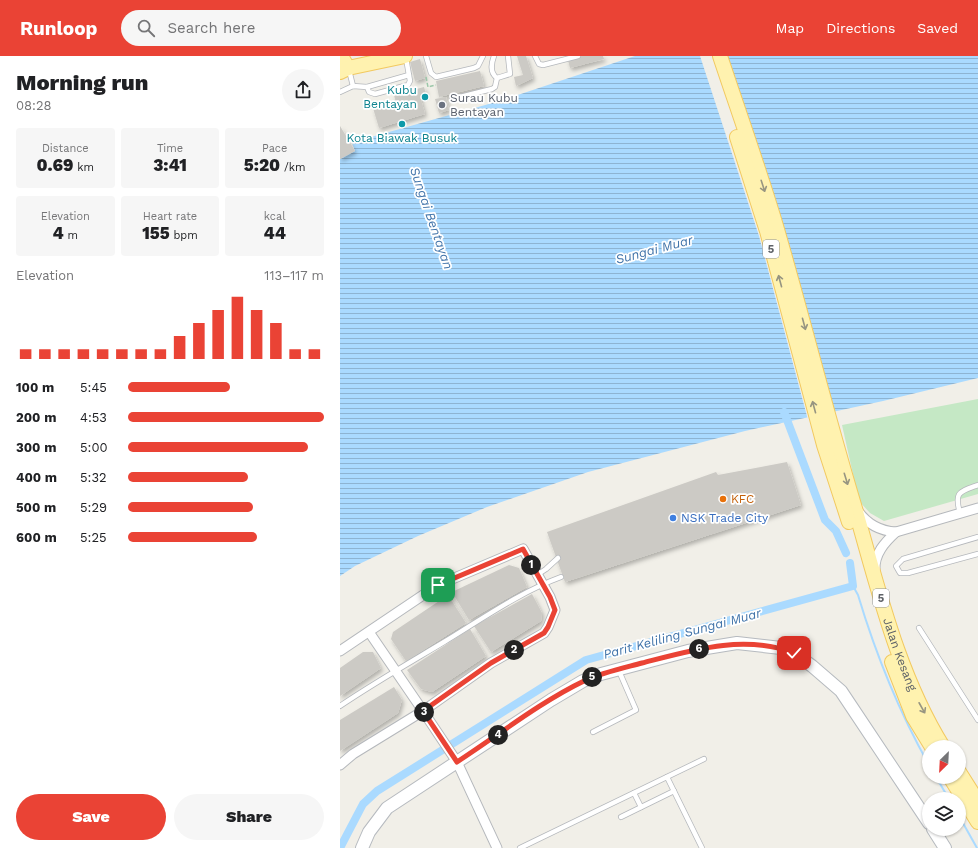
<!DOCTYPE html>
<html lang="en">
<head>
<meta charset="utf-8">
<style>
  :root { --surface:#fff; --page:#f6f6f6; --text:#202124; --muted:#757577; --accent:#ea4335 }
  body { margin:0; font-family:"Work Sans",sans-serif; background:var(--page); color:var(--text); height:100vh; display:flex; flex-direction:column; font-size:15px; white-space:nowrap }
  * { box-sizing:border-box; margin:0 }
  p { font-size:13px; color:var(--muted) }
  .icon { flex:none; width:22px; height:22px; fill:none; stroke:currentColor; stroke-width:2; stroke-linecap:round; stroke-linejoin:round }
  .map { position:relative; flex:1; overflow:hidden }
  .details { display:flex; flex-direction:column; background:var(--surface); width:340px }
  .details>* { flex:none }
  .needle { width:26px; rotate:204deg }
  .fabs { position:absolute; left:582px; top:684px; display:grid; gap:8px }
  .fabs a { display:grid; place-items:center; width:44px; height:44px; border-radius:50%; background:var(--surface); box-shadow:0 1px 3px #0004; font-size:20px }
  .pin { position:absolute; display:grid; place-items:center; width:34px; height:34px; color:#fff; margin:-17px; border-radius:8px; box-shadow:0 2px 6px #0006 }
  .km { position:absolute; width:20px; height:20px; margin:-10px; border-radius:50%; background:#222; color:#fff; font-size:11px; line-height:20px; text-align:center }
  .round { display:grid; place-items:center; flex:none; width:42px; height:42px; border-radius:21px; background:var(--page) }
  .headline { display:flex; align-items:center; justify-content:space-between; height:68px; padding:0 16px }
  h1 { font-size:22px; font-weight:800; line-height:30px }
  .figures { display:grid; grid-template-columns:repeat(3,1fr); gap:6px; height:68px; padding:4px 16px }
  .figures div { display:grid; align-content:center; border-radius:4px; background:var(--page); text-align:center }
  .figures b { font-size:17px; font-weight:800 }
  .figures small { font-size:11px; font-weight:400 }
  .figures p { font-size:11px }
  .chart { height:112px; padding:8px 16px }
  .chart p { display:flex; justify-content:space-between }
  .chart svg { width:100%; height:72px; margin-top:4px; stroke:var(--accent); stroke-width:6 }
  .cta { display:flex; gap:8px; margin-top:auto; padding:8px 16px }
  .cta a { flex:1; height:46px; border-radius:24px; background:var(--accent); color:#fff; font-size:16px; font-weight:800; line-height:46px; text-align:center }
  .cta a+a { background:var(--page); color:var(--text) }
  ul { padding:0 16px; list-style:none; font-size:13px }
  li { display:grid; grid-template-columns:64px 48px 1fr; align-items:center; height:30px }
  li i { height:10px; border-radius:5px; background:var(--accent) }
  header { display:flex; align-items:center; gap:24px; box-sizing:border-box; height:56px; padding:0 20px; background:var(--accent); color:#fff }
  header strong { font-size:19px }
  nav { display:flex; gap:22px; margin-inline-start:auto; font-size:14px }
  .search { width:280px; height:36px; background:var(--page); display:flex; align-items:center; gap:10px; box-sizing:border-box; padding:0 14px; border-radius:22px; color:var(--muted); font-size:15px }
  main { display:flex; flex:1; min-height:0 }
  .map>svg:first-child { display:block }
</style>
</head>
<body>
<header>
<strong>Runloop</strong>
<div class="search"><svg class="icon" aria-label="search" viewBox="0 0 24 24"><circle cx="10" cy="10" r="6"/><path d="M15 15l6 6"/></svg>Search here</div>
<nav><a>Map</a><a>Directions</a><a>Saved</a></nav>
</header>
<main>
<section class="details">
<div class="headline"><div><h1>Morning run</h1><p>08:28</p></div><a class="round"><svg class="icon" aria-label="share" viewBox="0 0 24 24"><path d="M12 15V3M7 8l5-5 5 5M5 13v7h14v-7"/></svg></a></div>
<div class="figures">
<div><p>Distance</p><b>0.69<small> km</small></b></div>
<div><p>Time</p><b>3:41</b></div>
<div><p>Pace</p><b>5:20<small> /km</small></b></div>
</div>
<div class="figures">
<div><p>Elevation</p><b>4<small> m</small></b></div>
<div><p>Heart rate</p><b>155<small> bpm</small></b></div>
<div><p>kcal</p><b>44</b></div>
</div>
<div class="chart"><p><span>Elevation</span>113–117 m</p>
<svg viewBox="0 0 160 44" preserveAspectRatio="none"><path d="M5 44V38M15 44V38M25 44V38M35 44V38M45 44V38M55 44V38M65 44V38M75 44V38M85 44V30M95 44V22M105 44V14M115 44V6M125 44V14M135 44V22M145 44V38M155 44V38"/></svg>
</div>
<ul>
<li><b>100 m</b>5:45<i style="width:52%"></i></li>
<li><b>200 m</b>4:53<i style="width:100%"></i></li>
<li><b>300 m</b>5:00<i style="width:92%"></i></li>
<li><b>400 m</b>5:32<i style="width:61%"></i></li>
<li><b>500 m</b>5:29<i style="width:64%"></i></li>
<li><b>600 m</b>5:25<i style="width:66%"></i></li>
</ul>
<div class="cta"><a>Save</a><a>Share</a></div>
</section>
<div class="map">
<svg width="638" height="792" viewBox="0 0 638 792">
  <defs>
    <pattern id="water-rules" width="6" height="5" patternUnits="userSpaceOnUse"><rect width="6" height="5" fill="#aadaff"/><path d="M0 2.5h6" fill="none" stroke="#8eb4d2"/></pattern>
    <filter id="shadow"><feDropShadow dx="2" dy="3" stdDeviation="2" flood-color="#0004"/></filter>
  </defs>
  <rect width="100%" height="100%" fill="#f1efe8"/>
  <polygon fill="#c5e8c5" points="638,343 638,438 544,465 530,457 519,445 502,369"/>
  <polygon fill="url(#water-rules)" points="295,0 638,0 638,322 543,345 405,375 248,416 147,451 78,480 15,510 0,520 0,103 15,95 12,87 24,83 163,44"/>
  <polygon fill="#f1efe8" points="360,0 385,0 492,358 468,364 419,180"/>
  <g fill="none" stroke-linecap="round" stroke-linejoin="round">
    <g stroke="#aadaff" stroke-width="2">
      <path d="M 513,530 L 518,539 C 536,599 558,654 589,709"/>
      <polyline points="596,721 609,743"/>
      <polyline points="619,760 637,792"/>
    </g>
    <g stroke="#aadaff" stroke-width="8">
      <polyline points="444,356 485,464 496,475 506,497"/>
      <polyline points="0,792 23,748 37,735 246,604 513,530 510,507"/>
    </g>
  </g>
  <g fill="#cccac5" filter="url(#shadow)">
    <polygon points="177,0 186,0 193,22 176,30 174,21 183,19"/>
    <polygon points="227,0 263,0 264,3 230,12"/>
    <polygon points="80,3 85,22 75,25 70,6"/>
    <polygon points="140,15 144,30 99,41 96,25"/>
    <polygon points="84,31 86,38 80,40 85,58 39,72 33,52 55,45 56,47 54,39"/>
    <polygon points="106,41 109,54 99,57 95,43"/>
    <polygon points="0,70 15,95 0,103"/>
    <polygon points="447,406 461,449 225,526 207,476 376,416 378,419"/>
    <polygon points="169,509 179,512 187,531 129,564 112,536"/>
    <polygon points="192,538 202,557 201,565 151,596 134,570"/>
    <polygon points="108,539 126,567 66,605 51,583 53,576"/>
    <polygon points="130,573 146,600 92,636 81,633 67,614"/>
    <polygon points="23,596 33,596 41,612 0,640 0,612"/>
    <polygon points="54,631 62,644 58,657 0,695 0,664"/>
  </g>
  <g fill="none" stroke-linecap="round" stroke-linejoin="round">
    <g stroke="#b5b8bc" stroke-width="6">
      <g id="lane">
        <polyline points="86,0 91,17 96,21 134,12 138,10 143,0"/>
        <path d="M 154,0 C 151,8 150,17 157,22 L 170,18 L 168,0"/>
        <polyline points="195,0 199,8 203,9 238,0"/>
        <polyline points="9,14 13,30"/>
        <polyline points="27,31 69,19"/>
        <polyline points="0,36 13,30 27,31 29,36 35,38 68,29 70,25 66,2"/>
        <polyline points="112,43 152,33 155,31 157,22"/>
        <path d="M 620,457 C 614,436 619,436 638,429"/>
        <polyline points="638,481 563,503 556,510 560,517 568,517 638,498"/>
        <polyline points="197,519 206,513 218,502"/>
        <polyline points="579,572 638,664"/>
        <path d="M 0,650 C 34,627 69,607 104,586 C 142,563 180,536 221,521"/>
        <polyline points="253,676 296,654 279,615"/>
        <polyline points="327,721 362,792"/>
        <polyline points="294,737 301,751"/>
        <polyline points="281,761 334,735"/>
        <polyline points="180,792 364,703"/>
      </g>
    </g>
    <g stroke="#b5b8bc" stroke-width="11">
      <g id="street">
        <path d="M 518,455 C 528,469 540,475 556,476 L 638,452"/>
        <path d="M 535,514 C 534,498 545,486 556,476"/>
        <polyline points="29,576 83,655 117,706 157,792"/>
        <polyline points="0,595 98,529 183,493 210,541 215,554 208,571 204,577 151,607 83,655 13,698 0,709"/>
      </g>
    </g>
    <g stroke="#b6babf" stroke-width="14">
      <g id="secondary">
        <polyline points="593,773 605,792"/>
        <polyline points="22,792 29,776 47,752 211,644 243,625 261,618 348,595 397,587 441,592 454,597 472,610 501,635 589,767"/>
      </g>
    </g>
    <g stroke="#f2c960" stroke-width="16">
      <g id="primary">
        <polyline points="1,0 8,12"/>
        <path id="s1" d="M 380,0 C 399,57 419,113 436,170 C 463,263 486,356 514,449 C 538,531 557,617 603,691"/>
        <polyline points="0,16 8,12 65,0"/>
        <polyline points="397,81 427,175 484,389 509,466"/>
        <polyline points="552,606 573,660 592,691"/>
        <polyline points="619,716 638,746"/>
        <polyline points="610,721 638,766"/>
      </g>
    </g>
    <polyline stroke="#9cc7a9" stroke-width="1.5" stroke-dasharray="4 2" stroke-linecap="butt" points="86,21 88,31 96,29"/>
    <use href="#lane" stroke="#fff" stroke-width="4.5"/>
    <use href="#street" stroke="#fff" stroke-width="9"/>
    <use href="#secondary" stroke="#fff" stroke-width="12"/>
    <use href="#primary" stroke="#fff2af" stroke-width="14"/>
  </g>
  <defs><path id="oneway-shaft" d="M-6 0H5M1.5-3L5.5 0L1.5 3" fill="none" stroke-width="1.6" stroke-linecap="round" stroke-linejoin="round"/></defs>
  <g stroke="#979581">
    <use href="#oneway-shaft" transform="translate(423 130) rotate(72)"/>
    <use href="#oneway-shaft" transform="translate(440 225) rotate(-105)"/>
    <use href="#oneway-shaft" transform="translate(464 268) rotate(75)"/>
    <use href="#oneway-shaft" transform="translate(474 351) rotate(-105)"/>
    <use href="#oneway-shaft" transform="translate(506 423) rotate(73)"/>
    <use href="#oneway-shaft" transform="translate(582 652) rotate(61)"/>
  </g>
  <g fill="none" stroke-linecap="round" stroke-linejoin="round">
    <g stroke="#fff" stroke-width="8">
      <path id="route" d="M 98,529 L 183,493 L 210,541 L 215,554 L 208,571 L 204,577 L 151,607 L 83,655 L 117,706 C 157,680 202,645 244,625 C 263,616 283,612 302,607 C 352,594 404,578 454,597"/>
    </g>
    <use href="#route" stroke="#ea4335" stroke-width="5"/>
  </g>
  <g fill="#0f9aa8" stroke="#fff" stroke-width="1.5">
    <circle cx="85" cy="41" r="4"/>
    <circle cx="62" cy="68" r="4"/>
  </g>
  <circle fill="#6b7280" stroke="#fff" stroke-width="1.5" cx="102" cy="49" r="4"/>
  <circle fill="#e8710a" stroke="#fff" stroke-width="1.5" cx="383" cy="443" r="4"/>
  <circle fill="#3f7fe0" stroke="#fff" stroke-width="1.5" cx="333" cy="462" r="4"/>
  <g text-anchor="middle" stroke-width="3.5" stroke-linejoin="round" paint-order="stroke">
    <g fill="#fff" stroke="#8f9295" stroke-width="1">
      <rect x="423" y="184" width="16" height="18" rx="3"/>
      <rect x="533" y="533" width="16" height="18" rx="3"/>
    </g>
    <g font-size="11" font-weight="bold" fill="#5f6368">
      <text x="431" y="197">5</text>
      <text x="541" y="546">5</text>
    </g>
    <g font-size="12" fill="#0d838f" stroke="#fff" text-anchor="end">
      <text x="77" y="38">Kubu<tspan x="77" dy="14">Bentayan</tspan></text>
      <text x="62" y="86" text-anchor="middle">Kota Biawak Busuk</text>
    </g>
    <g font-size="12" fill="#5b616d" stroke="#fff" text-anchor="start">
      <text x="110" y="46">Surau Kubu<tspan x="110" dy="14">Bentayan</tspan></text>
    </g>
    <g font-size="12" fill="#c56008" stroke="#fff" text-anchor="start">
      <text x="391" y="447">KFC</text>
    </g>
    <g font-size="12" fill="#366cbe" stroke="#fff" text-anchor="start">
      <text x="341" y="466">NSK Trade City</text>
    </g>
    <g font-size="12" fill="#5f6368" stroke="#fff">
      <text dy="4" stroke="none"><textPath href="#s1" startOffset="625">Jalan Kesang</textPath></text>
    </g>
    <g font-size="13" font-style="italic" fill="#4174aa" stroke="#fff">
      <text transform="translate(92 162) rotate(71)" y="5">Sungai Bentayan</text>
      <text transform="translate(314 193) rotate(-15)" y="5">Sungai Muar</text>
      <text transform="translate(342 577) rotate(-15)" y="5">Parit Keliling Sungai Muar</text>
    </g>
  </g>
</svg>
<div class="fabs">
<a><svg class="needle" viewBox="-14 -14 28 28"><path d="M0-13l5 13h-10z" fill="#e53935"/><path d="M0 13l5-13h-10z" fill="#757577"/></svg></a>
<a><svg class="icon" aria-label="layers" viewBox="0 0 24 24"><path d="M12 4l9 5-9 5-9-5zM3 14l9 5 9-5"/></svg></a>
</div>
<div class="pin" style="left:98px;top:529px;background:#1e9e55"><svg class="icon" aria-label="arrive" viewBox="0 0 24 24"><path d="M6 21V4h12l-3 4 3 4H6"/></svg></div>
<div class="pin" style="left:454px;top:597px;background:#d93025"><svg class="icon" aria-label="check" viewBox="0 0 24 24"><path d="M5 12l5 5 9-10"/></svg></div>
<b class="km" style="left:191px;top:509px">1</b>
<b class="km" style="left:174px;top:594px">2</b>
<b class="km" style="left:84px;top:656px">3</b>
<b class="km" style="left:158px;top:679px">4</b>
<b class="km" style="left:252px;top:621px">5</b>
<b class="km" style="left:359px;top:593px">6</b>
</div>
</main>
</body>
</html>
